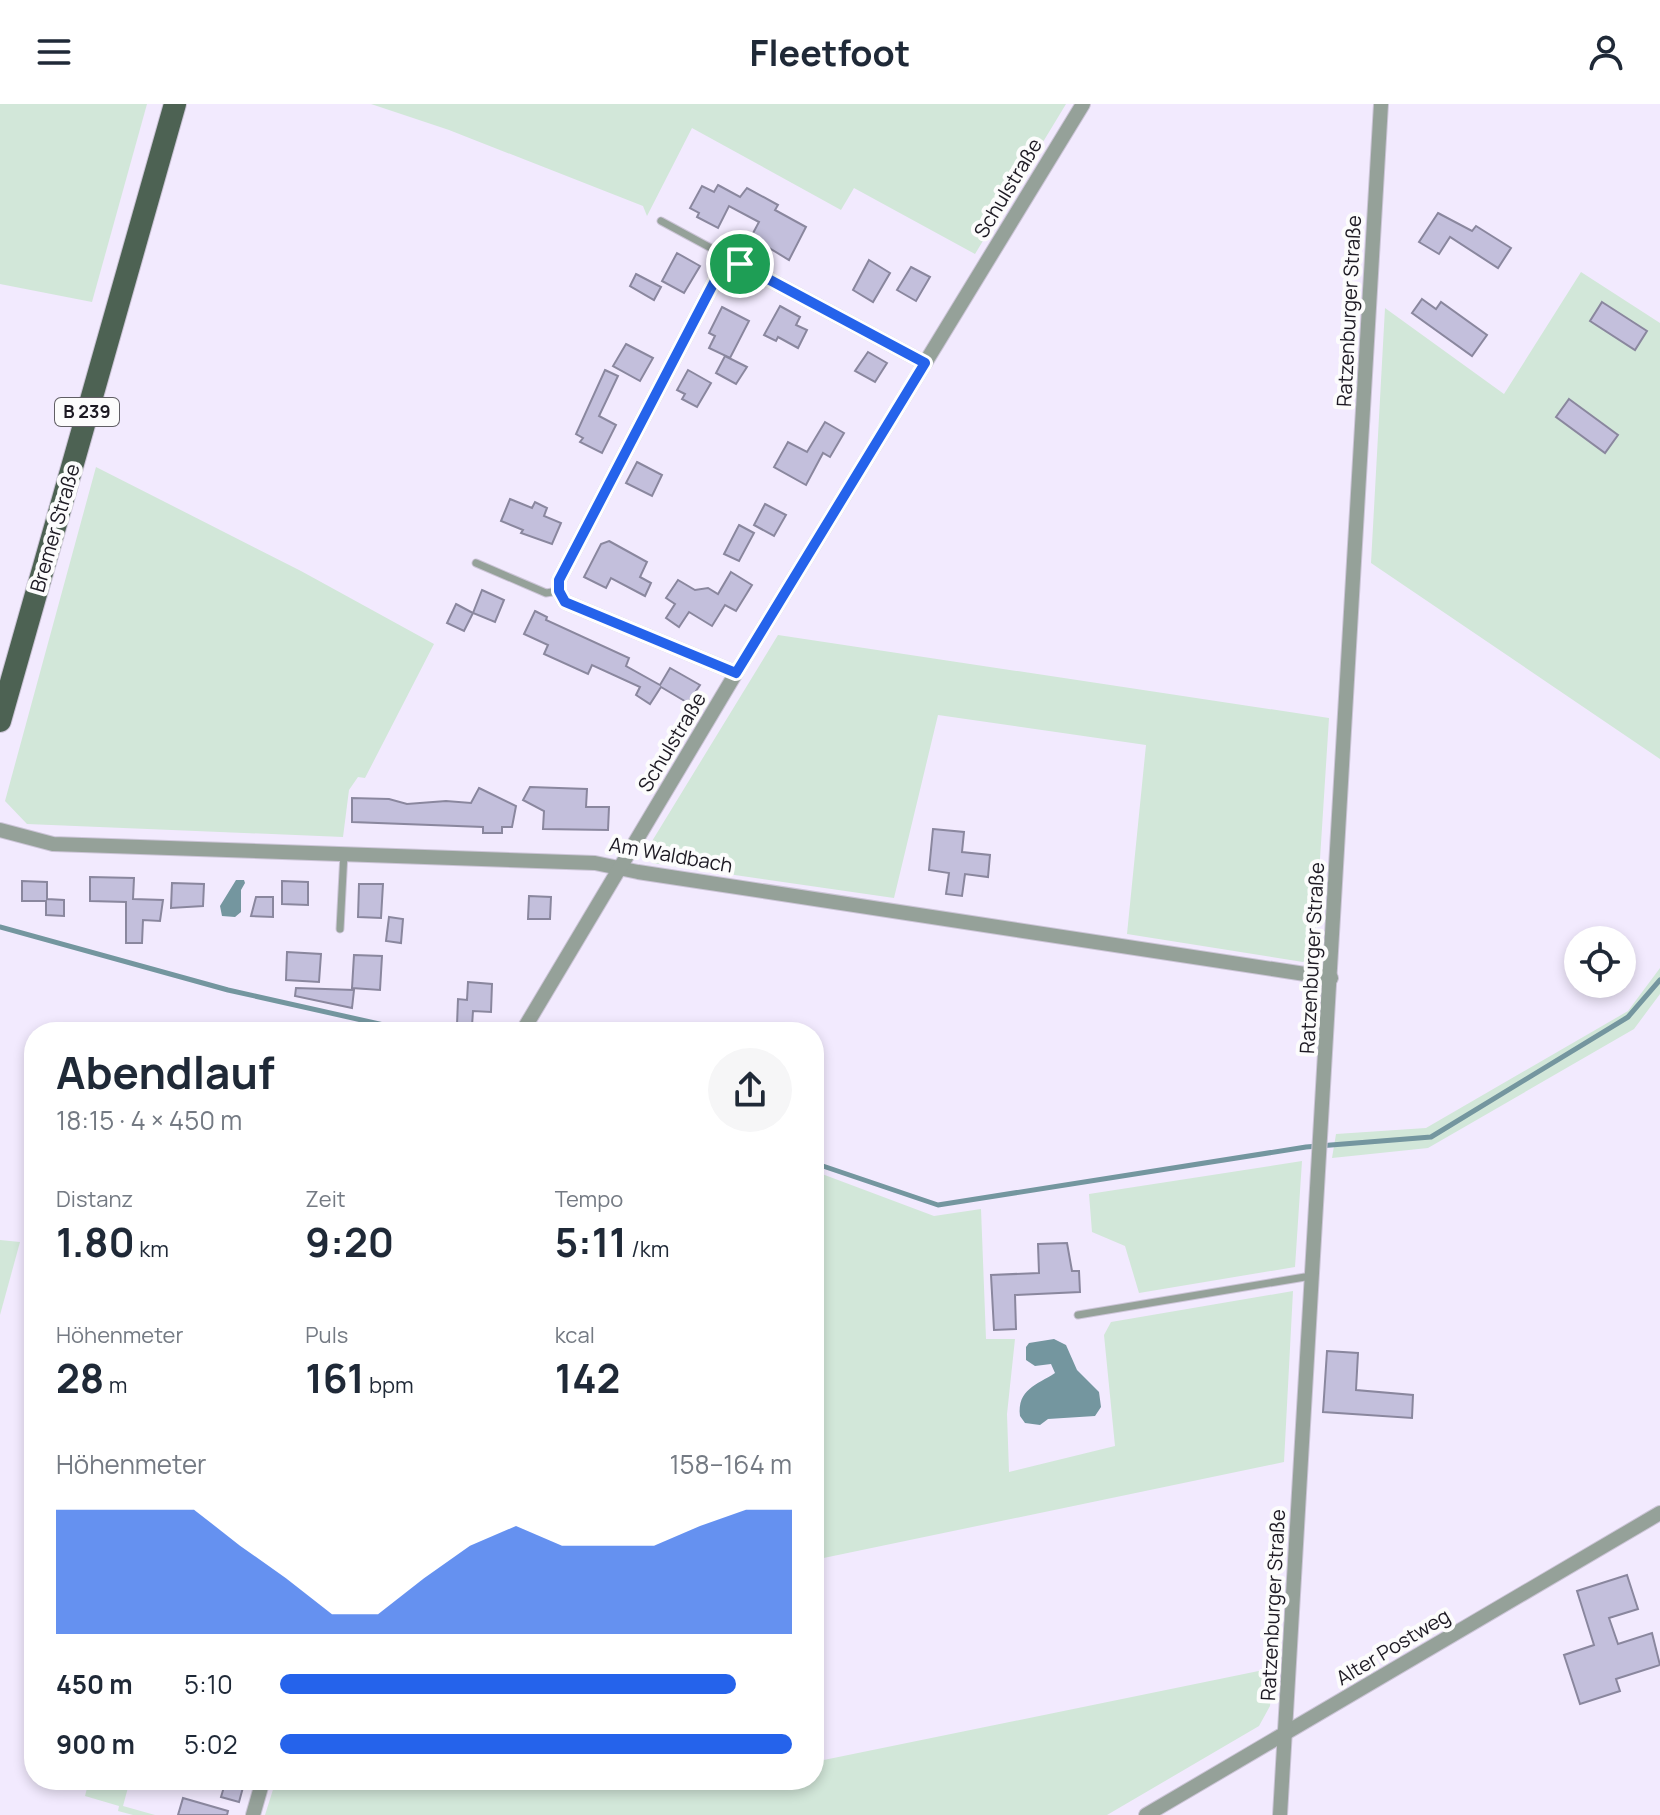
<!DOCTYPE html>
<html lang="de">
<head>
<meta charset="utf-8">
<style>
  :root { --surface:#fff; --page:#f6f6f7; --text:#1f2937; --muted:#747a83; --accent:#2563eb }
  body { margin:0; font-family:Manrope,sans-serif; background:var(--page); color:var(--text); height:100vh; display:flex; flex-direction:column; font-size:30px; white-space:nowrap }
  * { box-sizing:border-box; margin:0 }
  p { font-size:26px; color:var(--muted) }
  .icon { flex:none; width:44px; height:44px; fill:none; stroke:currentColor; stroke-width:2; stroke-linecap:round; stroke-linejoin:round }
  .map { position:relative; flex:1; overflow:hidden }
  .side { position:absolute; left:24px; top:918px; width:800px; height:768px; display:flex; flex-direction:column; background:var(--surface); border-radius:32px; box-shadow:0 4px 12px #0003 }
  .side>* { flex:none }
  .fabs { position:absolute; left:1564px; top:822px; display:grid; gap:16px }
  .fabs a { display:grid; place-items:center; width:72px; height:72px; border-radius:50%; background:var(--surface); box-shadow:0 4px 12px #0003; font-size:40px }
  .pin { position:absolute; display:grid; place-items:center; width:68px; height:68px; color:#fff; margin:-34px; border:4px solid #fff; border-radius:50%; box-shadow:0 2px 8px #0007 }
  .round { display:grid; place-items:center; flex:none; width:84px; height:84px; border-radius:42px; background:var(--page) }
  .overview { display:flex; align-items:center; justify-content:space-between; height:136px; padding:0 32px }
  h1 { font-size:44px; font-weight:700; line-height:60px }
  .figures { display:grid; grid-template-columns:repeat(3,1fr); gap:12px; height:136px; padding:8px 32px }
  .figures div { display:grid; align-content:center }
  .figures b { font-size:40px; font-weight:700 }
  .figures small { font-size:22px; font-weight:400 }
  .figures p { font-size:22px }
  .chart { height:224px; padding:16px 32px }
  .chart p { display:flex; justify-content:space-between }
  .chart svg { width:100%; height:144px; margin-top:8px; fill:var(--accent); opacity:.7 }
  ul { padding:0 32px; list-style:none; font-size:26px }
  li { display:grid; grid-template-columns:128px 96px 1fr; align-items:center; height:60px }
  li i { height:20px; border-radius:10px; background:var(--accent) }
  header { display:flex; justify-content:space-between; align-items:center; height:104px; padding:0 32px; background:var(--surface); font-size:36px; font-weight:700 }
  .map>svg:first-child { display:block }
</style>
</head>
<body>
<header><svg class="icon" aria-label="menu" viewBox="0 0 24 24"><path d="M4 6h16M4 12h16M4 18h16"/></svg>Fleetfoot<svg class="icon" aria-label="person" viewBox="0 0 24 24"><circle cx="12" cy="8" r="4"/><path d="M4 21q1-7 8-7t8 7"/></svg></header>
<div class="map">
<svg width="1660" height="1711" viewBox="0 0 1660 1711">
  <rect width="100%" height="100%" fill="#f2eafe"/>
  <g fill="#d2e7d9">
    <polygon points="0,0 147,0 92,198 0,180"/>
    <polygon points="371,0 1066,0 975,150 854,84 841,106 692,24 647,112 643,102 449,26"/>
    <polygon points="1581,168 1660,219 1660,655 1371,459 1385,204 1504,290"/>
    <polygon points="96,363 301,467 434,540 365,674 358,673 349,686 343,733 27,720 5,697"/>
    <polygon points="778,531 1329,614 1314,849 1303,858 1127,830 1146,641 938,611 894,794 652,759 646,747"/>
    <polygon points="1660,864 1660,890 1634,925 1428,1044 1332,1054 1336,1030 1426,1024 1628,907"/>
    <polygon points="1302,1057 1295,1163 1139,1189 1125,1142 1092,1128 1089,1090"/>
    <polygon points="814,1067 934,1112 981,1105 986,1235 1015,1235 1007,1310 1009,1368 1115,1342 1104,1231 1111,1218 1293,1187 1284,1358 814,1456"/>
    <polygon points="0,1136 20,1138 0,1211"/>
    <polygon points="1273,1564 1270,1602 1259,1622 1107,1711 265,1711 276,1676 814,1676 814,1658"/>
    <polygon points="89,1676 130,1676 123,1702 155,1711 133,1711 118,1707 119,1702 85,1692"/>
  </g>
  <g fill="#74969f">
    <polygon points="236,776 244,776 245,779 241,786 241,808 235,813 222,812 220,802"/>
    <path d="M 1054,1235 L 1066,1241 L 1077,1266 L 1099,1288 L 1101,1303 L 1095,1312 L 1048,1315 L 1040,1321 L 1025,1319 L 1020,1312 C 1017,1285 1037,1281 1055,1269 L 1051,1260 L 1035,1262 L 1026,1256 L 1026,1243 L 1029,1239 Z"/>
  </g>
  <g fill="none" stroke-linecap="round" stroke-linejoin="round">
    <g stroke="#74969f" stroke-width="5">
      <polyline points="0,823 228,886 415,928"/>
      <polyline points="814,1059 938,1101 1306,1043 1431,1033 1628,913 1660,876"/>
    </g>
  </g>
  <g fill="#c3bfdc" stroke="#8a879e" stroke-width="2">
    <polygon points="718,81 740,93 747,84 778,101 775,106 806,123 789,156 751,133 759,118 729,102 718,124 697,113 699,109 690,104 702,82 714,88"/>
    <polygon points="1438,109 1472,127 1476,122 1511,144 1498,164 1450,133 1439,150 1419,138"/>
    <polygon points="677,149 700,162 684,189 662,177"/>
    <polygon points="869,156 890,169 873,198 853,186"/>
    <polygon points="911,163 930,173 916,197 897,186"/>
    <polygon points="636,170 661,183 654,196 630,182"/>
    <polygon points="1422,195 1436,205 1441,198 1487,231 1472,252 1412,209"/>
    <polygon points="1602,198 1647,227 1635,246 1590,217"/>
    <polygon points="780,202 800,213 796,221 807,226 798,244 778,233 776,237 764,231"/>
    <polygon points="722,203 749,217 730,254 709,244 715,232 709,229"/>
    <polygon points="626,240 653,254 640,277 613,262"/>
    <polygon points="868,248 887,259 875,278 855,267"/>
    <polygon points="725,252 747,263 736,280 716,269"/>
    <polygon points="605,266 618,272 599,312 616,321 602,349 580,338 583,334 576,330"/>
    <polygon points="688,266 711,279 697,303 682,295 685,290 677,286"/>
    <polygon points="1569,295 1618,331 1605,349 1556,313"/>
    <polygon points="825,318 844,329 830,353 823,349 806,381 774,363 788,338 807,348"/>
    <polygon points="637,358 662,371 652,392 626,379"/>
    <polygon points="510,395 532,404 535,398 547,404 544,412 561,419 552,440 521,429 523,426 501,417"/>
    <polygon points="765,400 786,411 774,432 754,421"/>
    <polygon points="739,421 754,429 739,457 724,450"/>
    <polygon points="609,437 647,458 640,473 651,479 645,492 611,474 606,484 584,473 601,440"/>
    <polygon points="731,468 752,481 736,507 725,501 712,522 689,508 679,523 666,514 675,500 666,494 678,476 695,486 708,484 718,490"/>
    <polygon points="482,486 504,496 495,518 473,509"/>
    <polygon points="456,500 473,509 464,527 447,519"/>
    <polygon points="535,507 547,513 546,516 629,554 626,562 660,581 670,564 700,581 688,599 661,583 650,600 636,591 640,583 592,561 588,570 544,550 548,541 524,530"/>
    <polygon points="530,683 587,685 586,703 609,703 608,726 543,725 544,707 523,696"/>
    <polygon points="479,684 516,702 512,723 502,723 502,729 483,729 483,723 352,718 352,694 389,695 407,700 446,697 471,699"/>
    <polygon points="933,725 964,728 962,748 990,751 988,773 965,770 962,792 946,790 949,769 929,766"/>
    <polygon points="90,773 134,774 133,795 163,796 160,817 143,816 142,839 126,839 126,798 90,797"/>
    <polygon points="22,777 47,778 47,795 64,796 64,812 46,811 46,797 22,797"/>
    <polygon points="282,777 308,778 308,801 282,800"/>
    <polygon points="172,779 204,780 203,802 171,804"/>
    <polygon points="359,780 383,780 381,814 358,813"/>
    <polygon points="529,792 551,793 550,815 528,815"/>
    <polygon points="256,793 273,793 273,813 251,812"/>
    <polygon points="389,813 403,815 401,839 386,837"/>
    <polygon points="287,848 321,850 319,878 286,876"/>
    <polygon points="354,851 382,852 380,886 352,884"/>
    <polygon points="468,878 492,880 491,908 473,907 472,922 457,921 458,895 467,896"/>
    <polygon points="296,884 354,886 352,904 295,892"/>
    <polygon points="1067,1139 1072,1167 1079,1167 1080,1188 1015,1191 1016,1225 994,1226 991,1171 1039,1169 1038,1140"/>
    <polygon points="1327,1247 1358,1249 1356,1286 1413,1291 1412,1314 1323,1308"/>
    <polygon points="1627,1471 1638,1505 1609,1514 1618,1540 1652,1529 1660,1561 1616,1575 1620,1587 1580,1600 1564,1551 1594,1541 1577,1487"/>
    <polygon points="226,1676 245,1676 239,1698 221,1693"/>
    <polygon points="183,1694 228,1707 227,1711 178,1711"/>
  </g>
  <g fill="none" stroke-linecap="round" stroke-linejoin="round">
    <g stroke="#ccc5d7" stroke-width="9">
      <g id="service">
        <polyline points="661,117 722,150 730,159"/>
        <polyline points="476,459 546,489 559,487"/>
        <polyline points="340,825 344,749"/>
        <polyline points="1078,1211 1311,1172"/>
      </g>
    </g>
    <g stroke="#ccc5d7" stroke-width="16">
      <g id="minor">
        <polyline points="736,569 565,498 559,487 559,476 721,165 730,159 740,160 925,259"/>
        <polyline points="0,726 53,740 595,759 638,768 1331,874"/>
        <polyline points="522,928 736,569 1083,0"/>
        <polyline points="253,1711 263,1676"/>
        <polyline points="1146,1711 1660,1409"/>
        <polyline points="1280,1711 1381,0"/>
      </g>
    </g>
    <g stroke="#ccc5d7" stroke-width="24">
      <polyline id="primary" points="0,617 175,0"/>
    </g>
    <use href="#service" stroke="#95a199" stroke-width="7"/>
    <use href="#minor" stroke="#95a199" stroke-width="14"/>
    <use href="#primary" stroke="#4d6253" stroke-width="22"/>
  </g>
  <g fill="none" stroke-linecap="round" stroke-linejoin="round">
    <g stroke="#fff" stroke-width="16">
      <polygon id="route" points="730,159 740,160 925,259 736,569 565,498 559,487 559,476 721,165"/>
    </g>
    <use href="#route" stroke="#2563eb" stroke-width="10"/>
  </g>
  <g text-anchor="middle" stroke-width="8" stroke-linejoin="round" paint-order="stroke">
    <rect fill="#fcfcfc" stroke="#605e64" stroke-width="2" x="55" y="294" width="64" height="28" rx="6"/>
    <g font-size="18" font-weight="bold" fill="#1d1a23">
      <text x="87" y="314">B 239</text>
    </g>
    <g font-size="20" fill="#1d1a23" stroke="#fcfcfc">
      <text transform="translate(1008 84) rotate(-59)" y="7">Schulstraße</text>
      <text transform="translate(1349 207) rotate(-87)" y="7">Ratzenburger Straße</text>
      <text transform="translate(55 424) rotate(-74)" y="7">Bremer Straße</text>
      <text transform="translate(672 638) rotate(-59)" y="7">Schulstraße</text>
      <text transform="translate(671 751) rotate(10)" y="7">Am Waldbach</text>
      <text transform="translate(1312 854) rotate(-87)" y="7">Ratzenburger Straße</text>
      <text transform="translate(1273 1501) rotate(-87)" y="7">Ratzenburger Straße</text>
      <text transform="translate(1393 1543) rotate(-31)" y="7">Alter Postweg</text>
    </g>
  </g>
</svg>
<div class="fabs">
<a><svg class="icon" aria-label="locate" viewBox="0 0 24 24"><circle cx="12" cy="12" r="6"/><path d="M12 2v4M12 18v4M2 12h4M18 12h4"/></svg></a>
</div>
<div class="pin" style="left:740px;top:160px;background:#1e9e55"><svg class="icon" aria-label="arrive" viewBox="0 0 24 24"><path d="M6 21V4h12l-3 4 3 4H6"/></svg></div>
<section class="side">
<div class="overview"><div><h1>Abendlauf</h1><p>18:15 · 4 × 450 m</p></div><a class="round"><svg class="icon" aria-label="share" viewBox="0 0 24 24"><path d="M12 15V3M7 8l5-5 5 5M5 13v7h14v-7"/></svg></a></div>
<div class="figures">
<div><p>Distanz</p><b>1.80<small> km</small></b></div>
<div><p>Zeit</p><b>9:20</b></div>
<div><p>Tempo</p><b>5:11<small> /km</small></b></div>
</div>
<div class="figures">
<div><p>Höhenmeter</p><b>28<small> m</small></b></div>
<div><p>Puls</p><b>161<small> bpm</small></b></div>
<div><p>kcal</p><b>142</b></div>
</div>
<div class="chart"><p><span>Höhenmeter</span>158–164 m</p>
<svg viewBox="0 0 160 44" preserveAspectRatio="none"><path d="M0 44V6L10 6L20 6L30 6L40 17L50 27L60 38L70 38L80 27L90 17L100 11L110 17L120 17L130 17L140 11L150 6L160 6V44z"/></svg>
</div>
<ul>
<li><b>450 m</b>5:10<i style="width:89%"></i></li>
<li><b>900 m</b>5:02<i style="width:100%"></i></li>
</ul>
</section>
</div>
</body>
</html>
